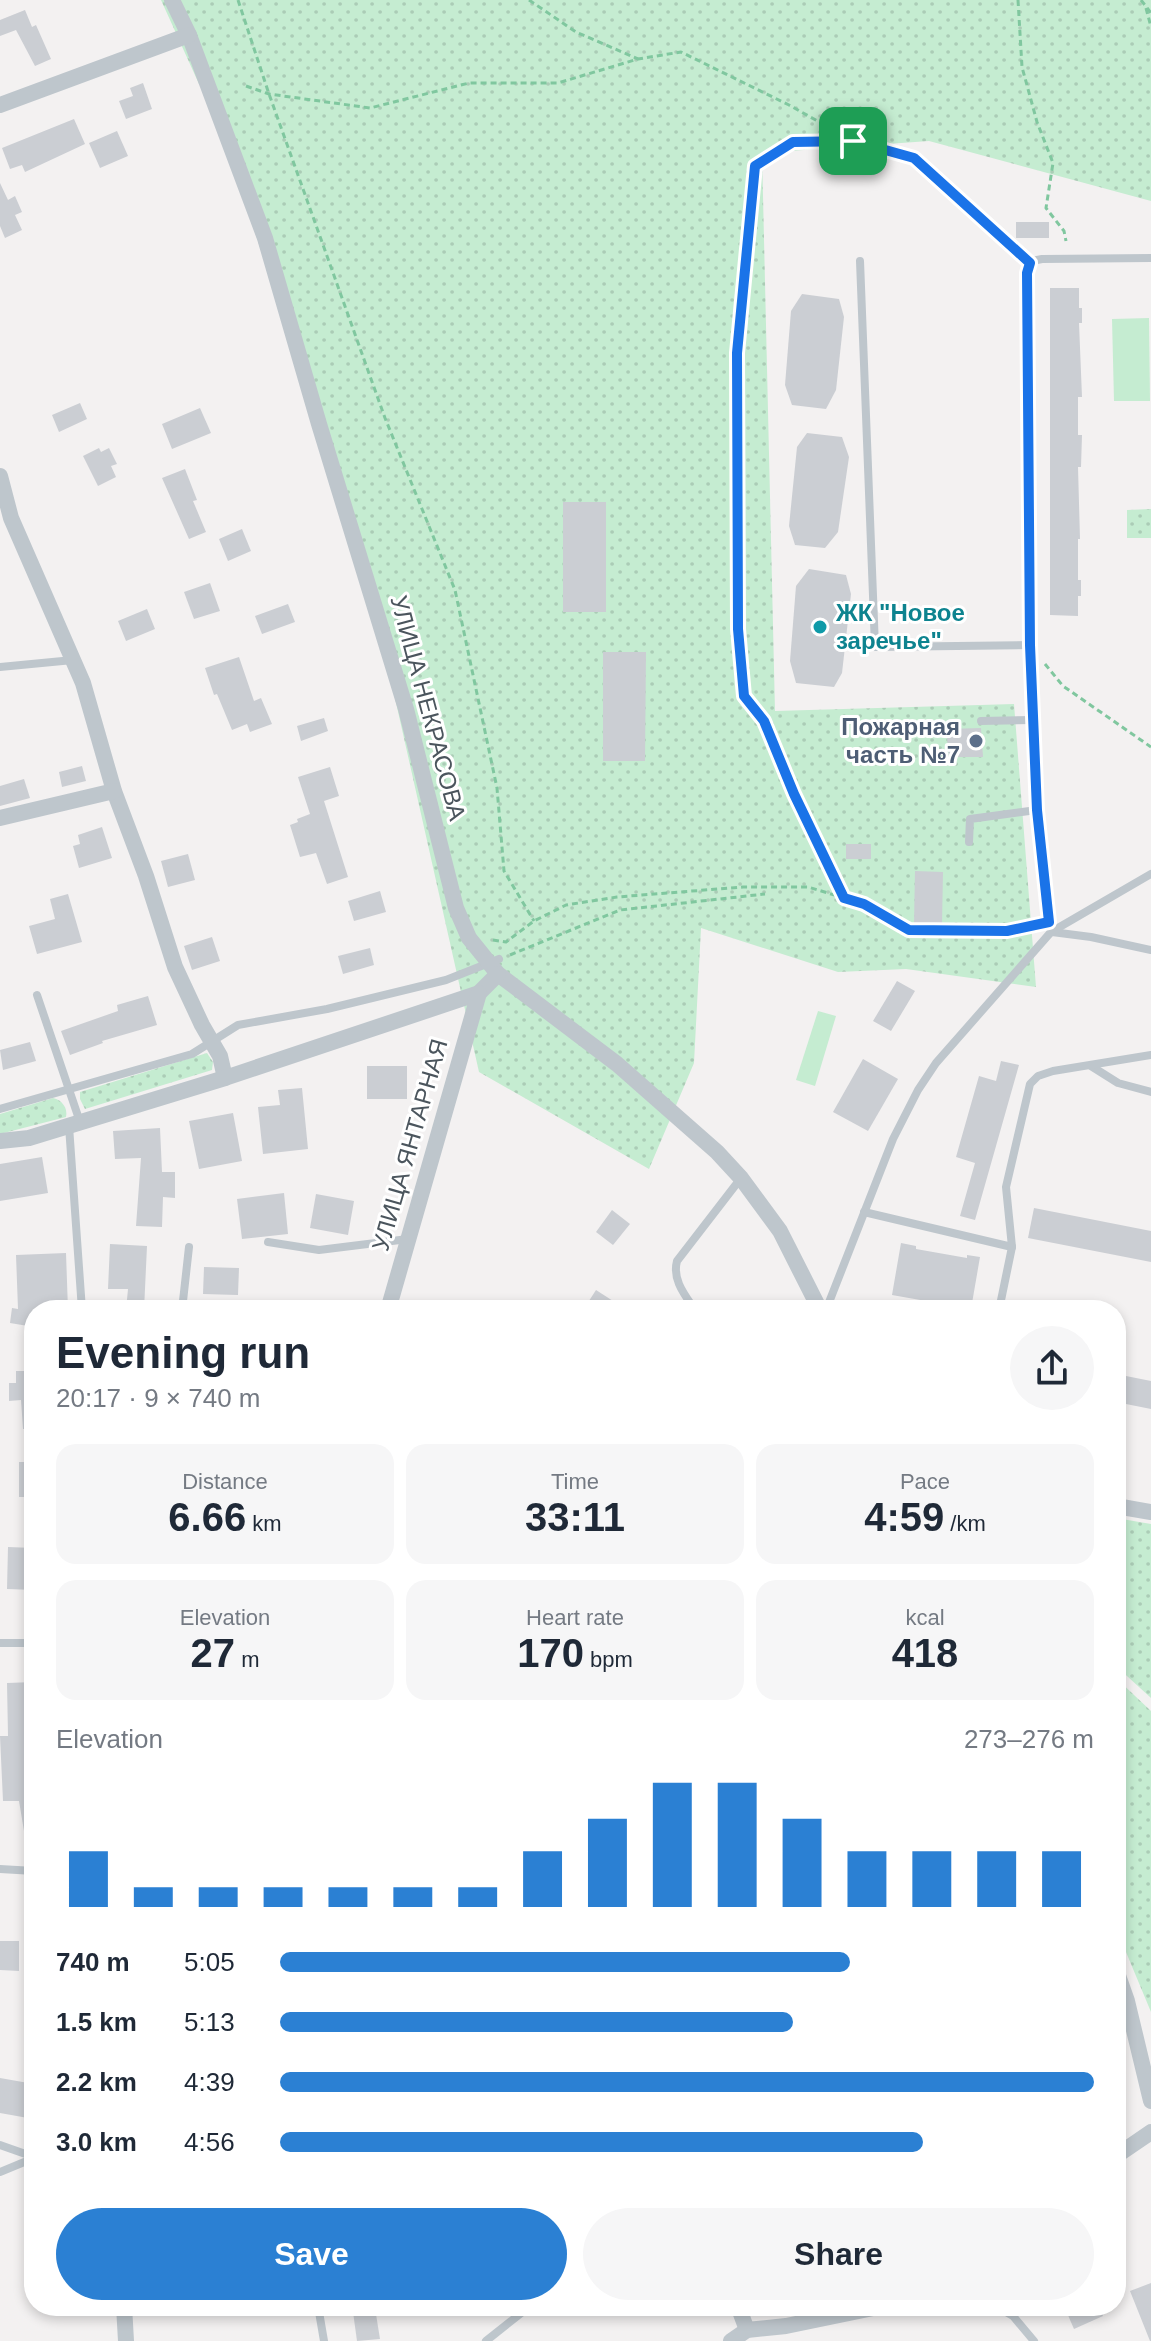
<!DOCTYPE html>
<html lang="en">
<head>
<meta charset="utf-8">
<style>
  :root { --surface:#fff; --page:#f6f6f7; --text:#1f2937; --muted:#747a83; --accent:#2b80d3 }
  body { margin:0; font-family:Helvetica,sans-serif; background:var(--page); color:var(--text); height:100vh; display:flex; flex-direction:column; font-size:30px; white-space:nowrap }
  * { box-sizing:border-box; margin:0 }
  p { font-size:26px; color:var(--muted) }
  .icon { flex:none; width:44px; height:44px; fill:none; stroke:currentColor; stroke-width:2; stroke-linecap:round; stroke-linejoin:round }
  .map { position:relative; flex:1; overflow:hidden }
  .details { position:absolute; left:24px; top:1300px; width:1102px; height:1016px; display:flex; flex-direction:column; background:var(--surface); border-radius:32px; box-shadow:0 4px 12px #0003 }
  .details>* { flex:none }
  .pin { position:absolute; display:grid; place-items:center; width:68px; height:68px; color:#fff; margin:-34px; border-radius:16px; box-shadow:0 4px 12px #0006 }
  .round { display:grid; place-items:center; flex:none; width:84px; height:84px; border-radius:42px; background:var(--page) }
  .head { display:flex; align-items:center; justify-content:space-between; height:136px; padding:0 32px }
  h1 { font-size:44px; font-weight:700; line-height:60px }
  .figures { display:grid; grid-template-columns:repeat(3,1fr); gap:12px; height:136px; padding:8px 32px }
  .figures div { display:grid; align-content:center; border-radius:20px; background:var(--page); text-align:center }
  .figures b { font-size:40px; font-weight:700 }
  .figures small { font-size:22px; font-weight:400 }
  .figures p { font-size:22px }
  .chart { height:224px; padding:16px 32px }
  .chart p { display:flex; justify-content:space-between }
  .chart svg { width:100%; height:144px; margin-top:8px; stroke:var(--accent); stroke-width:6 }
  .cta { display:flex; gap:16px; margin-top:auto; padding:16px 32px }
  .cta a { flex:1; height:92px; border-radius:48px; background:var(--accent); color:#fff; font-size:32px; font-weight:700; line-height:92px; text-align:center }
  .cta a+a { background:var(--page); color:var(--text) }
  ul { padding:0 32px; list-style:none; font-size:26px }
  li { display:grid; grid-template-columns:128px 96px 1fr; align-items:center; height:60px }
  li i { height:20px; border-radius:10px; background:var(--accent) }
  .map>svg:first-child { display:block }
</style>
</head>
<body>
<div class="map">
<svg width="1151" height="2341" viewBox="0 0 1151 2341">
  <defs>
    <pattern id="grass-dots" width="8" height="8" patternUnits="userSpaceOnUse" patternTransform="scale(2)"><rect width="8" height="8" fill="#c5ecd1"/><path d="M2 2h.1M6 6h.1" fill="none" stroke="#abccb6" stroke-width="1.8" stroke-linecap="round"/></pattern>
  </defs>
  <rect width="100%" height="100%" fill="#f3f1f1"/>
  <g fill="url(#grass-dots)">
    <polygon points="161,0 1151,0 1151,201 929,141 762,153 775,711 1014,704 1036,987 906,969 838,972 701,928 694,1063 649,1169 479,1072 368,578 206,82 199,84"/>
    <polygon points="1151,509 1151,538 1127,538 1127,510"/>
    <polygon points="207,1053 213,1062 212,1070 85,1109 80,1099 80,1092"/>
    <path d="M 53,1098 C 62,1100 68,1108 66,1117 L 0,1134 L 0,1114 Z"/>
    <polygon points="1116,1518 1151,1524 1151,1698 1116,1666"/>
    <polygon points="1116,1678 1151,1711 1151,2012 1116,1928"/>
  </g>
  <g fill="#c5ecd1">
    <polygon points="1149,318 1150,401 1114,401 1112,319"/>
    <polygon points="818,1011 836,1016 815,1086 796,1080"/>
  </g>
  <g fill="#cbced3">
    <polygon points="25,10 32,27 36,25 51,59 35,66 16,30 0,36 0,20"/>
    <polygon points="143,83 152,109 126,119 119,101 133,96 130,88"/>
    <polygon points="74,119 85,144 25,172 22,165 10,169 2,148"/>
    <polygon points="117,131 128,156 100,168 89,143"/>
    <polygon points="0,183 8,200 15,196 22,212 15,215 22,230 5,238 0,226"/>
    <rect x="1016" y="222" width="33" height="16"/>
    <polygon points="1050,288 1079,288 1079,308 1082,308 1082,323 1079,323 1082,397 1078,397 1078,435 1082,435 1081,467 1078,467 1080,539 1078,539 1078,580 1081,580 1081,596 1078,596 1078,616 1050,615"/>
    <polygon points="802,294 839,299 844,317 836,390 826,409 792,405 785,385 791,311"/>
    <polygon points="80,403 87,419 59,432 52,415"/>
    <polygon points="200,408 211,433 172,449 162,424"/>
    <polygon points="807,433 842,437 849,457 838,532 825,548 795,545 789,526 797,447"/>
    <polygon points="99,448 101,452 109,448 117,464 111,466 116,477 98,486 83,456"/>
    <polygon points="185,469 197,500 193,501 206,532 189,539 162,478"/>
    <rect x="563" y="502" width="43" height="110"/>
    <polygon points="242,529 251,551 228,561 219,539"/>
    <polygon points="809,569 846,575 851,594 842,673 834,687 796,683 790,661 796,586"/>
    <polygon points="210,583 220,611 194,619 184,592"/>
    <polygon points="288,604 295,622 262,634 255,616"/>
    <polygon points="147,609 155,629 126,641 118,621"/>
    <polygon points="603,652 646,652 645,761 603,761"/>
    <polygon points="239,657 254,701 261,698 272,724 250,732 247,724 232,730 217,694 214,695 205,668"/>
    <polygon points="324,718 328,731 301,741 297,726"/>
    <polygon points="981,728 983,757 949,757 946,729"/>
    <polygon points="82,766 86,781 62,787 59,772"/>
    <polygon points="330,767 339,796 324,801 348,877 327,884 316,853 300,857 290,825 298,822 297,819 310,814 298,777"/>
    <polygon points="24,779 30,798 0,806 0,786"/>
    <polygon points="102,827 112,858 79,868 73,846 80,844 78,835"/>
    <rect x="846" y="844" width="25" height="15"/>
    <polygon points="188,854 195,880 168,887 161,861"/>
    <polygon points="915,871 943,872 942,924 914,924"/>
    <polygon points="380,891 386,912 354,921 348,901"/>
    <polygon points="68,894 82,942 37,954 29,926 55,919 50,899"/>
    <polygon points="212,937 220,961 192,970 184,946"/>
    <polygon points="370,948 374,965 343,974 338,956"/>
    <polygon points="897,981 915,991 891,1031 873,1021"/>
    <polygon points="148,996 157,1025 102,1041 103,1043 70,1055 61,1031 118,1011 117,1005"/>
    <polygon points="30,1042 36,1061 3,1070 0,1050"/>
    <polygon points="863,1059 898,1079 868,1131 833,1112"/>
    <polygon points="1001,1061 1019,1065 975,1220 960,1216 975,1163 956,1157 979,1076 996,1081"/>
    <rect x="367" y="1066" width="40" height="33"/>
    <polygon points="302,1088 308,1149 263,1154 258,1107 280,1105 278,1090"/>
    <polygon points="233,1113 242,1161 199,1169 189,1121"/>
    <polygon points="160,1128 162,1172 175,1172 175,1198 163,1197 162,1227 136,1226 141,1158 115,1159 113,1131"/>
    <polygon points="42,1157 48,1193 0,1201 0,1164"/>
    <polygon points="284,1193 288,1234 242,1239 237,1199"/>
    <polygon points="316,1194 354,1201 348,1235 310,1228"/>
    <polygon points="1034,1208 1151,1231 1151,1262 1028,1238"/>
    <polygon points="612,1210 630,1224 613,1245 596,1232"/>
    <polygon points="901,1243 916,1246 916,1249 967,1258 967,1255 980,1257 971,1309 892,1295"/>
    <polygon points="110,1244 147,1246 144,1310 126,1310 128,1289 108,1289"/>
    <polygon points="66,1253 68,1310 34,1310 34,1327 10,1323 12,1308 18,1309 16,1255"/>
    <polygon points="204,1267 239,1268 238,1295 203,1294"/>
    <polygon points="596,1290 627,1310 597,1310 587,1304"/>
    <polygon points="16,1371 34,1371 34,1429 23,1429 21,1400 9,1401 9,1383 16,1383"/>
    <polygon points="1116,1374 1151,1381 1151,1409 1116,1402"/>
    <rect x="19" y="1462" width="15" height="35"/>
    <polygon points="8,1547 34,1548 34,1590 7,1589"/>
    <polygon points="34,1682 34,1713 24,1713 24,1773 34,1773 34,1842 26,1843 19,1801 3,1801 0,1736 8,1736 7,1683"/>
    <polygon points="0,1941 19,1941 19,1971 0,1970"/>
    <polygon points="0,2078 34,2084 28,2118 0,2113"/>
    <polygon points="1151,2283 1151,2341 1150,2341 1130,2291"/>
    <polygon points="1064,2306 1099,2306 1103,2316 1074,2329"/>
    <polygon points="375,2308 380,2339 357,2341 353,2312"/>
  </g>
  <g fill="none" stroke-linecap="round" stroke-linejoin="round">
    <g stroke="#80c79f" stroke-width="3" stroke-dasharray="6 4" stroke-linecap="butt">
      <polyline points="238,0 269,94 385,418 455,590 497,788 504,871 534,921"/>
      <polyline points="529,0 576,32 638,59"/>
      <polyline points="1018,0 1022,67 1037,122 1053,163 1046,208 1064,231 1066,241"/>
      <polyline points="1141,0 1151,13"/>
      <polyline points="1146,8 1151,27"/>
      <polyline points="246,86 269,94 370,108 469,83 558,83 638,59 681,52 789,105 853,141 914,158 1022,256"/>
      <polyline points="1045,664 1063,686 1151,747"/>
      <polyline points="844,898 794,794 764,721 744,696 738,629 737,353 755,166 793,142 853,141"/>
      <polyline points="493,940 506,942 534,921 566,905 617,897 743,887 808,887 864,904 909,930 1007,931 1039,924"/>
      <polyline points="510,955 620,910 765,894"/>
    </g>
    <g stroke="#bec6cc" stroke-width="8">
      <polyline points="860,261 875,647 1030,645"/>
      <polyline points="0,667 73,660"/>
      <polyline points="981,721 1033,720"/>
      <polyline points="969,842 970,819 1037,810"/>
      <polyline points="1051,932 1037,810 1030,645 1028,266 1032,261 1042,259 1151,258"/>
      <polyline points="1052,932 1091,937 1151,950"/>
      <polyline points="37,995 80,1122"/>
      <polyline points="1091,1066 1118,1083 1151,1092"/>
      <polyline points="0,1109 192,1054 238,1025 327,1009 446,980 499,959"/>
      <polyline points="69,1126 82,1310"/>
      <polyline points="864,1212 1012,1247 1006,1187 1030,1084 1038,1076 1053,1071 1151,1055"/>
      <polyline points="268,1242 319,1250 408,1239"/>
      <polyline points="182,1310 189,1247"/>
      <path d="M 695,1310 C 685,1295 672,1280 677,1261 L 741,1178"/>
      <polyline points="826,1310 893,1139 918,1090 936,1063 1051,932 1151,874"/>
      <polyline points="999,1310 1012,1247"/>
      <polyline points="0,1643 34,1643"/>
      <polyline points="0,1869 34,1871"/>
      <polyline points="0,2145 34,2157"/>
      <polyline points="0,2172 34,2158"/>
      <polyline points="318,2306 324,2341"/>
      <polyline points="996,2306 1013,2316 1034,2341"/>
      <polyline points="486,2341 530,2306"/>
    </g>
    <g stroke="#bec6cc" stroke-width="16">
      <polyline points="172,0 189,35 265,238 319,424 406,709 456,908 469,938 498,974 617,1064 717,1152 741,1178 780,1231 820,1310"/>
      <polyline points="0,105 189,35"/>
      <polyline points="0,476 11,518 83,683 114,791 146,876 175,967 202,1025 220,1056 225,1078"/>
      <polyline points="0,818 114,791"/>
      <polyline points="0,1141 29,1138 225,1078 479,993 498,974"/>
      <polyline points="388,1310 479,993"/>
      <polyline points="1116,1506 1151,1512"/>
      <polyline points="1116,1970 1127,2001 1151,2101"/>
      <polyline points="1116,2156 1151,2132"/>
      <polyline points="124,2306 126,2341"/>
      <polyline points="738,2306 747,2330"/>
      <polyline points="731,2341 747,2330 786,2326 883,2306"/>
    </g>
  </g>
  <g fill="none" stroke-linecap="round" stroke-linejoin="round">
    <g stroke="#fff" stroke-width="16">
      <polygon id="route" points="853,141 914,158 1030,263 1027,273 1030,645 1037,810 1049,922 1007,931 909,930 864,904 844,898 794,794 764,721 744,696 738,629 737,353 755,166 793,142"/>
    </g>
    <use href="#route" stroke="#1a73e8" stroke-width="10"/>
  </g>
  <circle fill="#0f9aa8" stroke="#fff" stroke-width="3" cx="820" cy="627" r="8"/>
  <circle fill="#5c6f8a" stroke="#fff" stroke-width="3" cx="976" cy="741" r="8"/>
  <g text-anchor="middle" stroke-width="6" stroke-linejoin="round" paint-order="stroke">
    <g font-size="24" font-weight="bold" fill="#0d838f" stroke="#fff" text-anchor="start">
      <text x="836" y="621">ЖК "Новое<tspan x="836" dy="28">заречье"</tspan></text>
    </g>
    <g font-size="24" fill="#4b555d" stroke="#fff">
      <text transform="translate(428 708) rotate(75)" y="8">УЛИЦА НЕКРАСОВА</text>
      <text transform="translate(410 1145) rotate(-74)" y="8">УЛИЦА ЯНТАРНАЯ</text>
    </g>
    <g font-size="24" font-weight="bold" fill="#4e5e75" stroke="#fff" text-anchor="end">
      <text x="960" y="735">Пожарная<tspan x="960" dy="28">часть №7</tspan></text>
    </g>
  </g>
</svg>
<div class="pin" style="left:853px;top:141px;background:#1e9e55"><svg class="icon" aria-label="arrive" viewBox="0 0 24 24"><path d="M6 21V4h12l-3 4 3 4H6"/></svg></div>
<section class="details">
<div class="head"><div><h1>Evening run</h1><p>20:17 · 9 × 740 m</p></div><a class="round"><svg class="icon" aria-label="share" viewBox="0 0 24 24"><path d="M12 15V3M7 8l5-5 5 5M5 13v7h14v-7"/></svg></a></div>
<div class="figures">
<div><p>Distance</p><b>6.66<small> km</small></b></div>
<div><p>Time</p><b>33:11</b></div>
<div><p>Pace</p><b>4:59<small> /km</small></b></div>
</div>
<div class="figures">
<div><p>Elevation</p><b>27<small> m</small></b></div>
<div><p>Heart rate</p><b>170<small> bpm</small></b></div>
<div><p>kcal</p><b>418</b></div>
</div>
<div class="chart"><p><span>Elevation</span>273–276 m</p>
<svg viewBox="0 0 160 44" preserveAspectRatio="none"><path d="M5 44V27M15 44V38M25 44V38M35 44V38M45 44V38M55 44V38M65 44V38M75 44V27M85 44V17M95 44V6M105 44V6M115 44V17M125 44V27M135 44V27M145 44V27M155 44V27"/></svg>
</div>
<ul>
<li><b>740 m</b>5:05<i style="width:70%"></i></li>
<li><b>1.5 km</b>5:13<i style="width:63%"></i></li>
<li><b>2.2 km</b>4:39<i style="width:100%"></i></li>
<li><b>3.0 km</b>4:56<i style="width:79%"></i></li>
</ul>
<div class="cta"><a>Save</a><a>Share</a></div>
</section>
</div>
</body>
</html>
